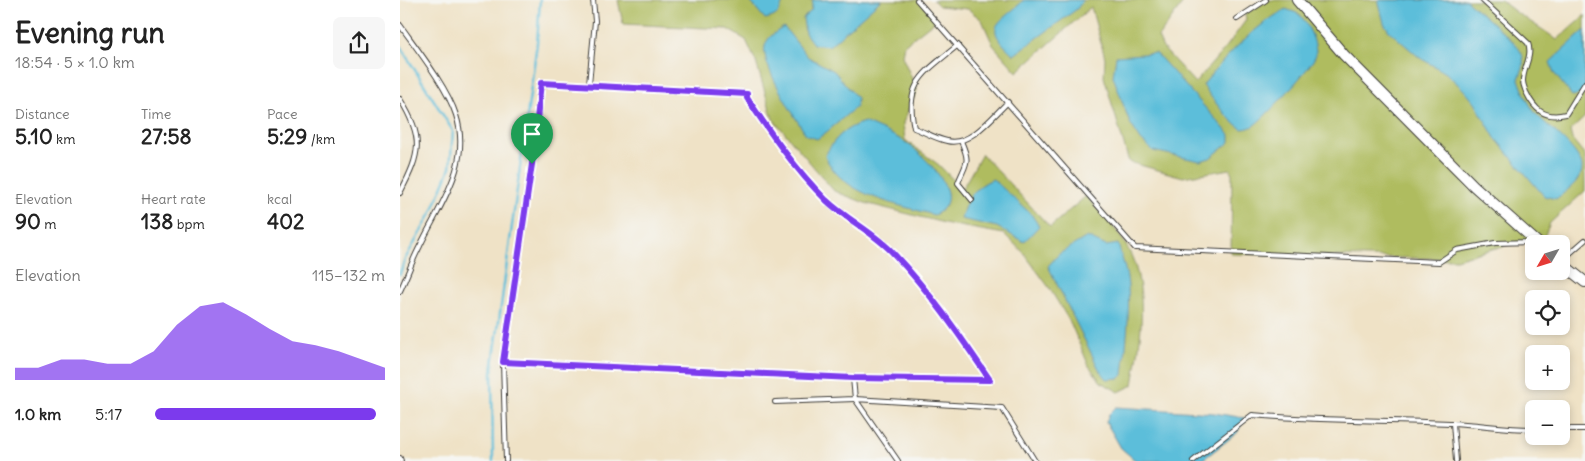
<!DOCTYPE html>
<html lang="en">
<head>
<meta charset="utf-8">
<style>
  :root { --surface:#fff; --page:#f6f6f6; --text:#222; --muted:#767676; --accent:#7c3aed }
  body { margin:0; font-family:Delius,sans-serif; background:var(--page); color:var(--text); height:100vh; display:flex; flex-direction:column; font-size:19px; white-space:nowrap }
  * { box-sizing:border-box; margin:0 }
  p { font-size:16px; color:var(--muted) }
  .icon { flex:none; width:28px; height:28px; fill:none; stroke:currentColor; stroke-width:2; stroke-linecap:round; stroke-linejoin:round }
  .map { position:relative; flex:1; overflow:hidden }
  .side { display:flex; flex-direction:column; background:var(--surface); width:400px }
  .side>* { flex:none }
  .needle { width:32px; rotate:231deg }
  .buttons { position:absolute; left:1125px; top:235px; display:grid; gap:10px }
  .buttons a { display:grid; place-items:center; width:45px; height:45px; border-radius:8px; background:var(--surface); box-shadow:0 2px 8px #0003; font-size:25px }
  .pin { position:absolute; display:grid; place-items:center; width:42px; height:42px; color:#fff; margin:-51px -21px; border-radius:50% 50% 50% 0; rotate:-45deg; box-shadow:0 0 5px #0007 }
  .pin .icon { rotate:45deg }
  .round { display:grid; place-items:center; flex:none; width:52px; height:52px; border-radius:8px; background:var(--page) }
  .headline { display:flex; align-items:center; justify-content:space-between; height:85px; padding:0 15px }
  h1 { font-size:28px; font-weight:700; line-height:38px }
  .stats { display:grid; grid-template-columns:repeat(3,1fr); gap:8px; height:85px; padding:5px 15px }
  .stats div { display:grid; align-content:center }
  .stats b { font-size:21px; font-weight:700 }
  .stats small { font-size:14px; font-weight:400 }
  .stats p { font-size:14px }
  .chart { height:140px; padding:10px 15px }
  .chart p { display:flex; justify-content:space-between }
  .chart svg { width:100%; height:90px; margin-top:5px; fill:var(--accent); opacity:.7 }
  ul { padding:0 15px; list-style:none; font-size:16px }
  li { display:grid; grid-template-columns:80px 60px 1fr; align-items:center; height:38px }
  li i { height:12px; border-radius:6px; background:var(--accent) }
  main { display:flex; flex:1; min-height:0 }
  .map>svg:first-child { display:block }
</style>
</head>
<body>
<main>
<section class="side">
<div class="headline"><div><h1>Evening run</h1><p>18:54 · 5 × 1.0 km</p></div><a class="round"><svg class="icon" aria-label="share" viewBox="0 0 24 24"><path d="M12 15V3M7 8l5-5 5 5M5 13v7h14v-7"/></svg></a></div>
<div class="stats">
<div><p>Distance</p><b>5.10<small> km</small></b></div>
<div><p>Time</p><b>27:58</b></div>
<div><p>Pace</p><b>5:29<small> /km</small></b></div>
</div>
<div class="stats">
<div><p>Elevation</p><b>90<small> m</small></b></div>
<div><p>Heart rate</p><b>138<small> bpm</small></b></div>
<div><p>kcal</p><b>402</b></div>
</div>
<div class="chart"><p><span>Elevation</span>115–132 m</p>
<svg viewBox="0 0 160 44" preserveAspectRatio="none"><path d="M0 44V38L10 38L20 34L30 34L40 36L50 36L60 30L70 17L80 8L90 6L100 12L110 19L120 25L130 27L140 30L150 34L160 38V44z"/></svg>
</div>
<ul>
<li><b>1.0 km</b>5:17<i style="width:96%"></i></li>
</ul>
</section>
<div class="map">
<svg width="1185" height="461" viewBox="0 0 1185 461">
  <rect width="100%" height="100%" fill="#f6f6f2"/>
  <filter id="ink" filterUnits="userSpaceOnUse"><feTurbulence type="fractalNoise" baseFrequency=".02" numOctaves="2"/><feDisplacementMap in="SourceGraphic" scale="10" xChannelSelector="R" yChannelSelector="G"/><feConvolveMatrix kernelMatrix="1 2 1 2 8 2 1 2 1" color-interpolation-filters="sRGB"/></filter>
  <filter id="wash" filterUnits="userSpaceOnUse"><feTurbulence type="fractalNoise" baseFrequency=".0096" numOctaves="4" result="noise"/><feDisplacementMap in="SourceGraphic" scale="20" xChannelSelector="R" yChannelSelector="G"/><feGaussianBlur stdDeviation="1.12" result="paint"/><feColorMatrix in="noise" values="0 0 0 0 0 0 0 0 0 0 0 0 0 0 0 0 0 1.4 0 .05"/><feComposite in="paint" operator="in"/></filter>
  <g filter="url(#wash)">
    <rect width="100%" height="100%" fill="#efe2c6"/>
    <g fill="#afbc5e" stroke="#666c3d">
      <path d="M 218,0 L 520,0 L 536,20 L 504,45 L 502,56 L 517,90 L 503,123 L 505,140 L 539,165 L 562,189 L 582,154 L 650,227 L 686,196 C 698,210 713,225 723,240 C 751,283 741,338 733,385 L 719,392 L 701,382 L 689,366 L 670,322 L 648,286 L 623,252 L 604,234 L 548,224 L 465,203 L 434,191 L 373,119 L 356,62 L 346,40 L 327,29 L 223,24 Z"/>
      <path d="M 533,0 L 785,0 L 758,37 L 763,48 L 795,83 L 827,46 L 846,20 L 845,14 L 869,0 L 1101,0 C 1118,16 1138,25 1157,40 L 1185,15 L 1185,117 L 1170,131 L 1172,139 L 1185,155 L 1185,191 L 1150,223 L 1141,244 L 1134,246 L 1121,241 L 1056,259 L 831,254 L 832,174 L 830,169 L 783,177 L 729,162 L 704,77 L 705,58 L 691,7 L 617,72 L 593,45 L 582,20 L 568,9 L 539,6 Z"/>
    </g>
    <g fill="#5cbeda" stroke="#3c6d7b">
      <path d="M 349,0 L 383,0 L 383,1 C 380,13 377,17 365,19 Z"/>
      <polygon points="413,0 481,0 429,46 413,44 405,33 403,18 411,11"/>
      <path d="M 624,0 L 683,0 L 677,9 L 614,55 C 581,25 598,25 624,0 Z"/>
      <path d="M 978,0 L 1066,0 C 1078,11 1115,40 1121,52 C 1126,61 1122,71 1119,79 C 1123,91 1128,103 1136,114 C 1147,126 1180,150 1182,167 C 1183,180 1165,192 1156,199 L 1144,196 L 1095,138 L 1075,103 L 1064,90 L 1046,73 L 1020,58 L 989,31 L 984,23 Z"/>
      <path d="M 886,9 C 890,11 896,12 900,15 C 907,23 917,42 916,54 C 915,64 864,119 853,126 C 850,128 845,129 842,129 C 829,121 811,98 803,85 C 826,56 853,27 886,9 Z"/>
      <path d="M 384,27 L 408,57 L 434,71 L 457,98 L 456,107 C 443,117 431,130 417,139 L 406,135 C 396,118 360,64 365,46 C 367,37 376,32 384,27 Z"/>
      <polygon points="1185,30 1185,92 1183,94 1172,96 1154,73 1150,62"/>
      <polygon points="756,53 830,135 830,142 810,158 800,161 753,151 741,140 730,123 713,76 716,56"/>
      <path d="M 464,122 C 479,129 498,136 512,147 C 529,161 568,199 534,215 C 497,204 442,196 425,156 C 434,138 445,128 464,122 Z"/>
      <path d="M 593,179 L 631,214 L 639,226 L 624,242 L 597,227 L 561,219 C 565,200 575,186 593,179 Z"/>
      <path d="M 687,237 L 706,246 L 718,244 C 722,258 727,272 728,286 C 730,315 726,347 723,375 L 720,378 L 707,379 L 699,369 L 648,266 L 659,254 Z"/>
      <polygon points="716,407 814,413 845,418 837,433 801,461 736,461 721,448 706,422 709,414"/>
    </g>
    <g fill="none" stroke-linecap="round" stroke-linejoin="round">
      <g stroke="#5cbeda" stroke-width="2.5">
        <polyline points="0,46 53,131 50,168 32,212 4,261 0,274"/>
        <polyline points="93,461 92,372 137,43 140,0"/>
      </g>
    </g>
  </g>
  <g filter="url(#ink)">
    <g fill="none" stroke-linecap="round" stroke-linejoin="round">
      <g stroke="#3c3a36" stroke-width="6">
        <g id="lane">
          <polyline points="517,0 735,248 1039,262 1057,250 1095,243 1135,242"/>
          <path d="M 1082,0 L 1128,43 C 1133,56 1123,68 1123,81 C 1123,85 1125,89 1126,92 C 1135,111 1145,119 1166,114 L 1185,83"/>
          <polyline points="837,19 866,0"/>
          <path d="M 0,25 C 17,49 47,87 56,115 C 72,164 40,204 20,246 C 12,261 7,276 0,291"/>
          <path d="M 558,45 C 525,73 504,81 514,128 C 525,132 536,139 547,141 C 570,147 593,116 608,102"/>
          <polyline points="189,84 195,21 193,0"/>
          <path d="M 0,99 C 24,138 21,153 0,193"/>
          <path d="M 561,141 C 571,164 566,162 558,183 L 572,200"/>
          <polyline points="1161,261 1185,240"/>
          <polyline points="103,362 453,378 455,399 375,402"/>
          <polyline points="1053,423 1056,461"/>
          <polyline points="1161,429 1185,429"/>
          <polyline points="0,458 1,461"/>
          <path d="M 106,461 L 103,362 L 132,164 L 141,83 L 347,94 L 347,99 C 371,134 395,169 426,200 C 447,220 475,233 494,254 C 531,292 560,336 590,380 L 453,378"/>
          <polyline points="498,461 455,399 602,408 635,461"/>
          <path d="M 793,461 L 852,415 C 918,421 984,420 1050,423 C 1078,424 1106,429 1134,429"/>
        </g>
      </g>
      <g stroke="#3c3a36" stroke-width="12">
        <g id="secondary">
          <polyline points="897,0 944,55 1074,186 1139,244"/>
          <polyline points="1161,263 1185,282"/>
        </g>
      </g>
      <use href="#lane" stroke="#fff" stroke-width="4"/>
      <use href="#secondary" stroke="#fff" stroke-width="10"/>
    </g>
  </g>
  <g fill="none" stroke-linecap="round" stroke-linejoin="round" filter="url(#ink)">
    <g stroke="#fff" stroke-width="10">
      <path id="route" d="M 141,83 L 347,94 L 347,98 C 371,134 395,169 426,200 C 447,220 475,233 494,254 C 531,293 560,336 590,380 L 453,378 L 103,362 L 132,164 Z"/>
    </g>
    <use href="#route" stroke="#7c3aed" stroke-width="6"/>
  </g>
</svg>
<div class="buttons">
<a><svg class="needle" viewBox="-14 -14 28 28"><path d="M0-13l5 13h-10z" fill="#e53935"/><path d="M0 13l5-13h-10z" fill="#767676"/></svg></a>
<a><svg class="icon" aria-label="locate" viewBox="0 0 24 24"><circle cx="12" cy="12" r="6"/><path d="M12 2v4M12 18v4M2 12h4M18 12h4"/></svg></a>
<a>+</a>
<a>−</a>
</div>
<div class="pin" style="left:132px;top:164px;background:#1e9e55"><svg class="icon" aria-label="arrive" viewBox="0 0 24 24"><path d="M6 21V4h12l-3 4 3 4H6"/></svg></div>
</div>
</main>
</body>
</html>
